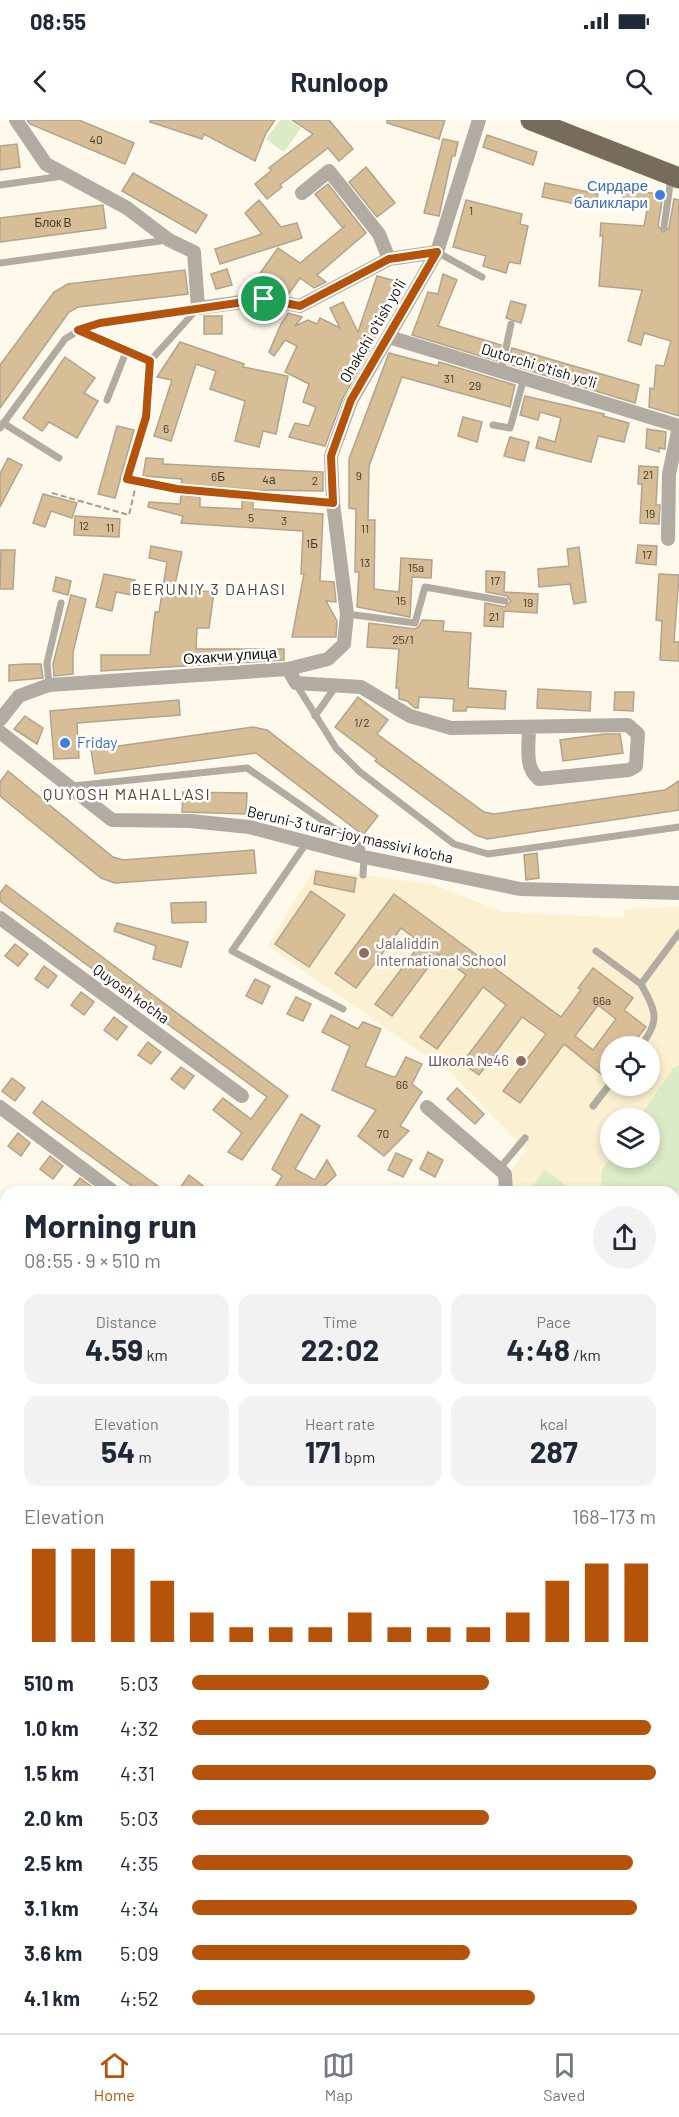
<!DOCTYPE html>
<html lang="en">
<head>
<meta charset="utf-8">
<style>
  :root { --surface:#fff; --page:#f2f2f3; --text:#1f2937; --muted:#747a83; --line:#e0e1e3; --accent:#b45309 }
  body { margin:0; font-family:Barlow,sans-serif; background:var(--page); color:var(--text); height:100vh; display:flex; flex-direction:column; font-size:22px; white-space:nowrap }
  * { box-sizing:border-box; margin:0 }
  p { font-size:20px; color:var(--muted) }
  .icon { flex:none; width:33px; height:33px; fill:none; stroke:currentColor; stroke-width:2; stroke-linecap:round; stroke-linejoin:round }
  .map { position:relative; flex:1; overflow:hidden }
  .details { position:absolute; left:0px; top:1066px; width:680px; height:848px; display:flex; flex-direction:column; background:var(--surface); border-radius:18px 18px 0 0; box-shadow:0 3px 9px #0003 }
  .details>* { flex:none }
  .tools { position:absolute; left:600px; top:916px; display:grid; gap:12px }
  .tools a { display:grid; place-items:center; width:60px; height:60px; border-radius:50%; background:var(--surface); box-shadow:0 3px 9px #0003; font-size:30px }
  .pin { position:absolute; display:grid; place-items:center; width:51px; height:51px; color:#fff; margin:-26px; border:3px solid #fff; border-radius:50%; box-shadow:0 2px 6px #0007 }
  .round { display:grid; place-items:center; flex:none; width:63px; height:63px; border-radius:32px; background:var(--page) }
  .summary { display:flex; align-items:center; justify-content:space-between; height:102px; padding:0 24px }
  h1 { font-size:33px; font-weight:700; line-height:45px }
  .figures { display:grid; grid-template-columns:repeat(3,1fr); gap:9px; height:102px; padding:6px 24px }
  .figures div { display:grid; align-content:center; border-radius:15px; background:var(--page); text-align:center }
  .figures b { font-size:30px; font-weight:700 }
  .figures small { font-size:16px; font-weight:400 }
  .figures p { font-size:16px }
  .chart { height:168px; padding:12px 24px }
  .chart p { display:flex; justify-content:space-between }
  .chart svg { width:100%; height:108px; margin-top:6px; stroke:var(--accent); stroke-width:6 }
  ul { padding:0 24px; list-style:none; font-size:20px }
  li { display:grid; grid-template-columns:96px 72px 1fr; align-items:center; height:45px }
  li i { height:15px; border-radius:8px; background:var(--accent) }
  .status { display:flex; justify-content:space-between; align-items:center; height:42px; padding:0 30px; background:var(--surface); direction:ltr }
  .status svg { height:16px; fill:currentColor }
  header { display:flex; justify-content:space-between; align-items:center; height:78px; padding:0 24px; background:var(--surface); font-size:27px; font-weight:700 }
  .dock { display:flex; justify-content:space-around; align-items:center; height:84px; border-top:2px solid var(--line); background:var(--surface); font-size:16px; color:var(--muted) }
  .dock a { display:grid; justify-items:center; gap:3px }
  .dock .on { color:var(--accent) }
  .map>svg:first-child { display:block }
</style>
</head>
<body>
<div class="status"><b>08:55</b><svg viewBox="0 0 49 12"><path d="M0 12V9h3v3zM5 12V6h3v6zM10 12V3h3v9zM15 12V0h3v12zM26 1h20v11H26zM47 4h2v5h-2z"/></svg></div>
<header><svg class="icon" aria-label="back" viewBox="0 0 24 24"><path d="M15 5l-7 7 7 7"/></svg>Runloop<svg class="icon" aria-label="search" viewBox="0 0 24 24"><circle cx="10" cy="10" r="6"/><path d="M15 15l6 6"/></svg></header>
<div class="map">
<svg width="679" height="1913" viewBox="0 0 679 1913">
  <rect width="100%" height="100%" fill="#fef9ea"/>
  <path fill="#fbf0d0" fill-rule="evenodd" d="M 314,749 L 431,764 L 503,792 L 624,798 L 624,789 L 679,787 L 679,1101 L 674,1108 L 674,1072 L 510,1072 L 512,1049 L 527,1031 L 452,954 L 268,826 ZM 610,927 L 650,927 L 650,966 L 610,966 ZM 610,999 L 650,999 L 650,1038 L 610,1038 Z"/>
  <g fill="#dbebc5">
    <polygon points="280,0 289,0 301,8 284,32 266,19"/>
    <polygon points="679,945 679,1069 674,1077 674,1072 601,1072 602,1051 610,1038 650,1038 650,999 638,999 673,949"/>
    <polygon points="545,1050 567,1066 562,1072 528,1072"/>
  </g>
  <g fill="#d8be97" stroke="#b1a38e" stroke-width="1.5" fill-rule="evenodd">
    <polygon points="27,0 79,0 134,23 125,44 30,4"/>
    <polygon points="150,0 275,0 266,13 255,41 204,14 202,19 150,2"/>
    <polygon points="292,0 329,0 353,29 339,41 328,28 280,65 282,67 267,79 255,64 272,50 269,48 313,14"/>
    <polygon points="387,0 445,0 439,19 387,3"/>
    <polygon points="487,15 537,32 533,45 483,27"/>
    <polygon points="443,19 458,22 455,36 452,36 439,96 424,93"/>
    <polygon points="17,24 20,47 0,50 0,26"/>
    <polygon points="366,47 395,83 377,97 349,62"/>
    <polygon points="133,53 207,95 196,113 122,71"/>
    <polygon points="545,63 598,74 595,88 542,77"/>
    <polygon points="328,64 366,113 317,155 326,162 314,168 300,158 288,175 283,174 258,156 278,128 300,143 345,106 342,107 315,74"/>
    <polygon points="624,66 663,76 658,106 663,112 669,108 674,79 679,80 679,296 649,287 650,268 654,269 656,245 664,246 671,221 644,213 641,225 628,221 642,170 599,166 603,116 600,116 601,103 644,106 648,85 622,80"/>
    <polygon points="259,80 281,107 297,103 302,118 220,144 215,129 262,114 245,93"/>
    <polygon points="466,80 522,94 520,104 528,106 520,144 509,142 506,153 483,146 486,136 453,127"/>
    <polygon points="103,85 106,108 0,122 0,98"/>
    <polygon points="227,149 232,165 216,169 211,154"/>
    <polygon points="185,150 188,174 78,187 69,192 0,288 0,245 54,172 68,164"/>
    <polygon points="443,154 457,160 438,206 501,225 497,241 412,215 428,172 438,174"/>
    <polygon points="377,156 396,161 391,180 388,179 371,228 343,278 325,326 289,317 295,303 309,306 316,287 303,282 309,264 285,252 297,226 285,220 274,236 269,232 281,204 288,193 302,197 295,206 308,200 317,204 320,198 340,208 330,188 343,182 358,212"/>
    <polygon points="511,181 526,185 521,203 506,198"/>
    <rect x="204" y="196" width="18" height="18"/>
    <polygon points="180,222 244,244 243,247 288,256 276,314 263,311 259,327 235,321 245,281 210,269 216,251 196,244 171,321 154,316 172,260 157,257"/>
    <polygon points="512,228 639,265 635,283 508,244"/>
    <polygon points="389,233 438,246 439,242 515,265 510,287 402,257 369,346 368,400 375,400 374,469 399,472 401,438 432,440 431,458 412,457 410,497 357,487 359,452 355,452 356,389 349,388 349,339"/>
    <polygon points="65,237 95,258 84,273 98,281 77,318 49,302 42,311 23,298"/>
    <polygon points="525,276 604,294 603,296 629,303 624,322 598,316 591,342 536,328 539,317 555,322 561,298 540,292 538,300 520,295"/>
    <polygon points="463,297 482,302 477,322 458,316"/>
    <polygon points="117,306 134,310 115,378 98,374"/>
    <polygon points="647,309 666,312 665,329 659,328 659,332 646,328"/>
    <polygon points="510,317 529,322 524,341 504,336"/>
    <polygon points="8,338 22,345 0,387 0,354"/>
    <polygon points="146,338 163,339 163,344 323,352 323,371 254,370 181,364 182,359 143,356"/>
    <polygon points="639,346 658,347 656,385 660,385 659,404 640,403 642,364 638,364"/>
    <polygon points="43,374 77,383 72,398 51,391 45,407 33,403"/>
    <polygon points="181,375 200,377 200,387 242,389 242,380 253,381 253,389 323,394 320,461 334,462 336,482 326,481 337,501 336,517 292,517 304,454 301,454 303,411 181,403 183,396 148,387 149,382 180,384"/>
    <polygon points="75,396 120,399 119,417 74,415"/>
    <polygon points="638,425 657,426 656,445 636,443"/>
    <polygon points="151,426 182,432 174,469 214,472 209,508 197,508 196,529 284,529 284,540 101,551 101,535 150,535 155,492 159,492 167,442 149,438"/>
    <polygon points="579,427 586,482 574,484 570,464 539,467 538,449 569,446 567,429"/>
    <polygon points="1,430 15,430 13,469 0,469"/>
    <polygon points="486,451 505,452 504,472 538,474 537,493 504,491 503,507 484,506 485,483 505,487 511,481 507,476 486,472"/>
    <polygon points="104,454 135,460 131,475 116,472 112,491 96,487"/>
    <polygon points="659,454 679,455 674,522 679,522 679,541 660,540 662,501 656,500"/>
    <polygon points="56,457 71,461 68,475 53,471"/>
    <polygon points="71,475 86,479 73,532 73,554 54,556 53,544"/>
    <polygon points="422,500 444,501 443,511 471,513 468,568 506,571 505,589 467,587 466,591 453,591 454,579 419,577 418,588 415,588 407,581 399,579 399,568 396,568 399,529 367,527 369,503 415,509 419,506"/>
    <polygon points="27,544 41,544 43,558 9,561 9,545"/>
    <polygon points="538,569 591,572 590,591 537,588"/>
    <polygon points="615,572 634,572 633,591 614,590"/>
    <polygon points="358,577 388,600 377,614 484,692 494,694 665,670 679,661 679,690 487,719 476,715 375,641 377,639 335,607"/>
    <polygon points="179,580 180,595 77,603 79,638 54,639 50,591"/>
    <polygon points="25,596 43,608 37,624 14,609"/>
    <polygon points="253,607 267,610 378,696 363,715 256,633 95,654 91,630"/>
    <polygon points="604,614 620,614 623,633 563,641 560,620"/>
    <polygon points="8,651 113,737 123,740 254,730 256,753 115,763 101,758 0,676 0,662"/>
    <polygon points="183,672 247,673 246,694 182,692"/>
    <polygon points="537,733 539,758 526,760 524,735"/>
    <polygon points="316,751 356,758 354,772 314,764"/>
    <polygon points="6,765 288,976 242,1040 228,1032 242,1013 213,990 223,978 251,999 267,977 0,781 0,773"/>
    <polygon points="311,771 345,795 309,847 275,824"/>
    <path d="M 394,774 L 561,897 L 581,870 L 578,868 L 593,848 L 633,878 L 624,890 L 646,907 L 630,927 L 610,927 L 610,958 L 607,959 L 564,924 L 520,983 L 503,971 L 546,914 L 522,897 L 479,955 L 462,943 L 506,885 L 483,867 L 437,929 L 420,917 L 466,855 L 438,834 L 392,896 L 375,884 L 421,823 L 401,808 L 356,868 L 335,853 ZM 598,885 L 616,899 L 593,930 L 575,916 Z"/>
    <polygon points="206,782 206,802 172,803 171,783"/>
    <polygon points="117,803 188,822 181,847 153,839 156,826 114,811"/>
    <polygon points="15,824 28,834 18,846 5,836"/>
    <polygon points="44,846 57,856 48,868 35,859"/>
    <polygon points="255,859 270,866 262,884 246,876"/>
    <polygon points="81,872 94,882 84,895 71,885"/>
    <polygon points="296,877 311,884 303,901 287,894"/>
    <polygon points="331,895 358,909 363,902 381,909 365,946 393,957 396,956 406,937 422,944 412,964 422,972 400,1006 409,1011 384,1036 358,1016 376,990 332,970 350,926 322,912"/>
    <polygon points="114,897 127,907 117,920 104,910"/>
    <polygon points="148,922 161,932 151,944 138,935"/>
    <polygon points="181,947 194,956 184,969 171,959"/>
    <polygon points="12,958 25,968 15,981 2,971"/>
    <polygon points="457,968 484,994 475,1004 447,979"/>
    <polygon points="42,981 119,1038 166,1072 140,1072 45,1003 33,993"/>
    <polygon points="301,994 320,1006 295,1049 315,1060 327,1040 336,1055 318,1072 288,1072 276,1066 282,1056 272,1049"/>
    <polygon points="18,1013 30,1023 21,1036 8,1026"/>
    <polygon points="428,1032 443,1040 435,1057 420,1049"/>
    <polygon points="396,1033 412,1040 403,1057 388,1050"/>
    <polygon points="50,1036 63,1046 53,1059 40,1049"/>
    <polygon points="189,1055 211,1072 186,1072 180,1068"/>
    <polygon points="80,1058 99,1072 69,1072"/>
  </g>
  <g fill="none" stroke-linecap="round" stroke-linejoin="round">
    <g stroke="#a29e92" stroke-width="2" stroke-dasharray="6 3" stroke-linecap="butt">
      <polyline points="52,373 129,395 135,369"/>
      <polyline points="0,1287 6,1284"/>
    </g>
    <g stroke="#b2aba2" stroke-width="7">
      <polyline points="0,65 63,56"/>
      <polyline points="664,107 671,58"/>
      <polyline points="437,132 482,157"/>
      <polyline points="0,143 167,120"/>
      <polyline points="198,188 150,241 146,297 127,359 177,369 333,383"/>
      <polyline points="78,210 150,241"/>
      <polyline points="501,251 511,204"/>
      <polyline points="107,280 126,232"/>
      <polyline points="3,303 59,338"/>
      <polyline points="493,305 510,308 524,258"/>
      <path d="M 0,308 L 65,219 C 101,194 155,194 198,188"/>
      <polyline points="347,494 415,503 425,467 505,481"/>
      <polyline points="296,564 336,628 360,652 454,724 488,734 679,707"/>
      <polyline points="49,565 47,543 61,483"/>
      <polyline points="315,596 336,566"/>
      <polyline points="73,666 247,648 361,727 364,737 363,755"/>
      <polyline points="307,722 232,831 343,889"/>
      <polyline points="596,831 641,864"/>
      <path d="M 640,927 C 661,900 656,892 641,864 L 679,813"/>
      <polyline points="593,986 610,964"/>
      <polyline points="499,1049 525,1018"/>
      <polyline points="674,1171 679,1164"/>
      <polyline points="0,1362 6,1366"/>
      <polyline points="0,1401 6,1405"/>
      <polyline points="674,1548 679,1553"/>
      <polyline points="674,1663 679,1667"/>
      <polyline points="600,1913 604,1908"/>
    </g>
    <g stroke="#b2aba2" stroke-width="14">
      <polyline points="16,0 46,44 127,88 169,120 194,132 198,188 264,179 300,186 389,139 437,132"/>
      <polyline points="302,73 329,51 379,114 389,139"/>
      <polyline points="389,217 679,306"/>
      <polyline points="668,419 669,354 679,307"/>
      <polyline points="288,549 328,539 344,524 347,494 333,383 331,336 351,281 437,132 479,0"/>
      <path d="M 0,600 L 19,576 L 49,565 L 288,549 L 296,563 L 361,567 L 410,596 L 451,608 L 628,605 L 638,614 L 636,646 L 629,650 L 539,659 C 524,648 529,626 529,608"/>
      <polyline points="0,612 112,700 190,701 249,707 364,737 520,769 679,773"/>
      <polyline points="0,798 242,976"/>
      <polyline points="0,987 114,1072"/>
      <polyline points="427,987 505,1054 506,1072"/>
      <polyline points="0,1503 6,1508"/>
      <polyline points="0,1666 6,1671"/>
      <polyline points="0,1824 6,1828"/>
      <polyline points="116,1908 123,1913"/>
      <polyline points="514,1908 521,1913"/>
      <polyline points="137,1913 141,1908"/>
      <polyline points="303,1913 307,1908"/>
    </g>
    <polyline stroke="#908578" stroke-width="18" points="0,1334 6,1326"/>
    <g stroke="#776b5b" stroke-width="21">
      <polyline points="531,0 679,58"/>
      <polyline points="0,1218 6,1222"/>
      <polyline points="0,1251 6,1256"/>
      <polyline points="674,1473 679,1466"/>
      <polyline points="674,1522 679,1515"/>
      <polyline points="674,1718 679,1723"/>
      <polyline points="674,1759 679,1763"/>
      <polyline points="338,1913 342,1908"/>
      <polyline points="377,1913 381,1908"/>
    </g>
  </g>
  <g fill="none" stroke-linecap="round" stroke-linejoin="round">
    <g stroke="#fff" stroke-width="12">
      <polygon id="route" points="437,132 351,280 331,336 333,383 177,369 127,359 146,297 150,241 78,210 100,203 264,179 300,186 389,139"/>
    </g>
    <use href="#route" stroke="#b45309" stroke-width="8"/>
  </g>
  <g fill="#3f7fe0" stroke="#fff" stroke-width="2">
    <circle cx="660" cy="75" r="6"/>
    <circle cx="65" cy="623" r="6"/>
  </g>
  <g fill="#8d6e63" stroke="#fff" stroke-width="2">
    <circle cx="364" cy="833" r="6"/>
    <circle cx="521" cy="941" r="6"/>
  </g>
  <g text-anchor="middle" stroke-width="5" stroke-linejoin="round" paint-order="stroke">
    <g font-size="12" fill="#42392a">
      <text x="96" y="24">40</text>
      <text x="471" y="95">1</text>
      <text x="53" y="107">Блок В</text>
      <text x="449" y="263">31</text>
      <text x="475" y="270">29</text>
      <text x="166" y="313">6</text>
      <text x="648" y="359">21</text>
      <text x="359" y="360">9</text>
      <text x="218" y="361">6Б</text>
      <text x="269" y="364">4а</text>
      <text x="315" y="365">2</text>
      <text x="650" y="398">19</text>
      <text x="251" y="402">5</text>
      <text x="284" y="405">3</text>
      <text x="84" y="410">12</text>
      <text x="110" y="412">11</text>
      <text x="365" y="413">11</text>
      <text x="312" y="428">1Б</text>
      <text x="647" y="439">17</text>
      <text x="365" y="447">13</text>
      <text x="416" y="452">15a</text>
      <text x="495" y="465">17</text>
      <text x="401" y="485">15</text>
      <text x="528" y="487">19</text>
      <text x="494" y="501">21</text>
      <text x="403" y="524">25/1</text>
      <text x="362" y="607">1/2</text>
      <text x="602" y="885">66a</text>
      <text x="402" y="969">66</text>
      <text x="383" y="1018">70</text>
    </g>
    <g font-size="15" fill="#366cbe" stroke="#fff" text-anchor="end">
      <text x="648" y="71">Сирдаре<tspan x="648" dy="17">баликлари</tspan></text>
      <text x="77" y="628" text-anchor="start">Friday</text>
    </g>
    <g font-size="15" fill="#100d05" stroke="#fff">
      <text transform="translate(373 211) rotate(-60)" y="5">Ohakchi o'tish yo'li</text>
      <text transform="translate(539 246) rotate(17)" y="5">Dutorchi o'tish yo'li</text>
      <text transform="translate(230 536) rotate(-4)" y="5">Охакчи улица</text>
      <text transform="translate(350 715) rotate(13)" y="5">Beruni-3 turar-joy massivi ko'cha</text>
      <text transform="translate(131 874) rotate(36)" y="5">Quyosh ko'cha</text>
    </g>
    <g font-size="15" fill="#785e54" stroke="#fff" text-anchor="start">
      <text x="376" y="829">Jalaliddin<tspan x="376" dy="17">International School</tspan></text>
      <text x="509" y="946" text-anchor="end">Школа №46</text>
    </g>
    <g font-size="16" letter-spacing="1.5" fill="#4c4530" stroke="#fff">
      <text x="209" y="475">BERUNIY 3 DAHASI</text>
      <text x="127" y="680">QUYOSH MAHALLASI</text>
    </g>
  </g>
</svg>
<div class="tools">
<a><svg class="icon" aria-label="locate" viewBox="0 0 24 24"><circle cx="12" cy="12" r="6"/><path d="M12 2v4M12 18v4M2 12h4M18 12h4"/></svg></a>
<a><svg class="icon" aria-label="layers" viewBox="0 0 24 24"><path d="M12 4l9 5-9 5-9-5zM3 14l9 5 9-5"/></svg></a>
</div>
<div class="pin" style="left:264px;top:179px;background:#1e9e55"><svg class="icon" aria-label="arrive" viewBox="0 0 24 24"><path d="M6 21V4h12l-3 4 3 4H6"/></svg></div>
<section class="details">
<div class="summary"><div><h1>Morning run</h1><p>08:55 · 9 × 510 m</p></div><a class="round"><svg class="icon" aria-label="share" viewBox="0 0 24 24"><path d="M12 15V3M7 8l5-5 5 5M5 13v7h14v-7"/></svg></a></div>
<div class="figures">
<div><p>Distance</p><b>4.59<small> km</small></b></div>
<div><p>Time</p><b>22:02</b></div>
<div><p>Pace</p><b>4:48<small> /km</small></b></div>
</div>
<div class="figures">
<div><p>Elevation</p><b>54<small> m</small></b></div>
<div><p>Heart rate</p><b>171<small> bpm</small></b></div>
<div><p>kcal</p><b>287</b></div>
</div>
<div class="chart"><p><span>Elevation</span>168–173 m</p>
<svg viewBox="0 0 160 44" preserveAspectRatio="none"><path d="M5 44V6M15 44V6M25 44V6M35 44V19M45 44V32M55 44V38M65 44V38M75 44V38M85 44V32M95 44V38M105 44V38M115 44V38M125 44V32M135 44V19M145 44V12M155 44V12"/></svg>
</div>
<ul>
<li><b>510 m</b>5:03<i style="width:64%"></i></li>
<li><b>1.0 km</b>4:32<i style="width:99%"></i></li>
<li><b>1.5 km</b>4:31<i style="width:100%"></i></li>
<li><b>2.0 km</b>5:03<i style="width:64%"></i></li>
<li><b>2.5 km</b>4:35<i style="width:95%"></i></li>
<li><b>3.1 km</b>4:34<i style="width:96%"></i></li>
<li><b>3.6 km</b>5:09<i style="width:60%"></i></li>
<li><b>4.1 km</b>4:52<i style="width:74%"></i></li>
</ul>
</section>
</div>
<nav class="dock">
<a class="on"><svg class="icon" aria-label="home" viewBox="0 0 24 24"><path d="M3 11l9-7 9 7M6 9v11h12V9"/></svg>Home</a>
<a><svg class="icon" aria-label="map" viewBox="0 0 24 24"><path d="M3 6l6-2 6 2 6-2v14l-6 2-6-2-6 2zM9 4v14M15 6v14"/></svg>Map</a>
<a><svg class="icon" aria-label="saved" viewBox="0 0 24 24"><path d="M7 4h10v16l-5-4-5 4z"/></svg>Saved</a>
</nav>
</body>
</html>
